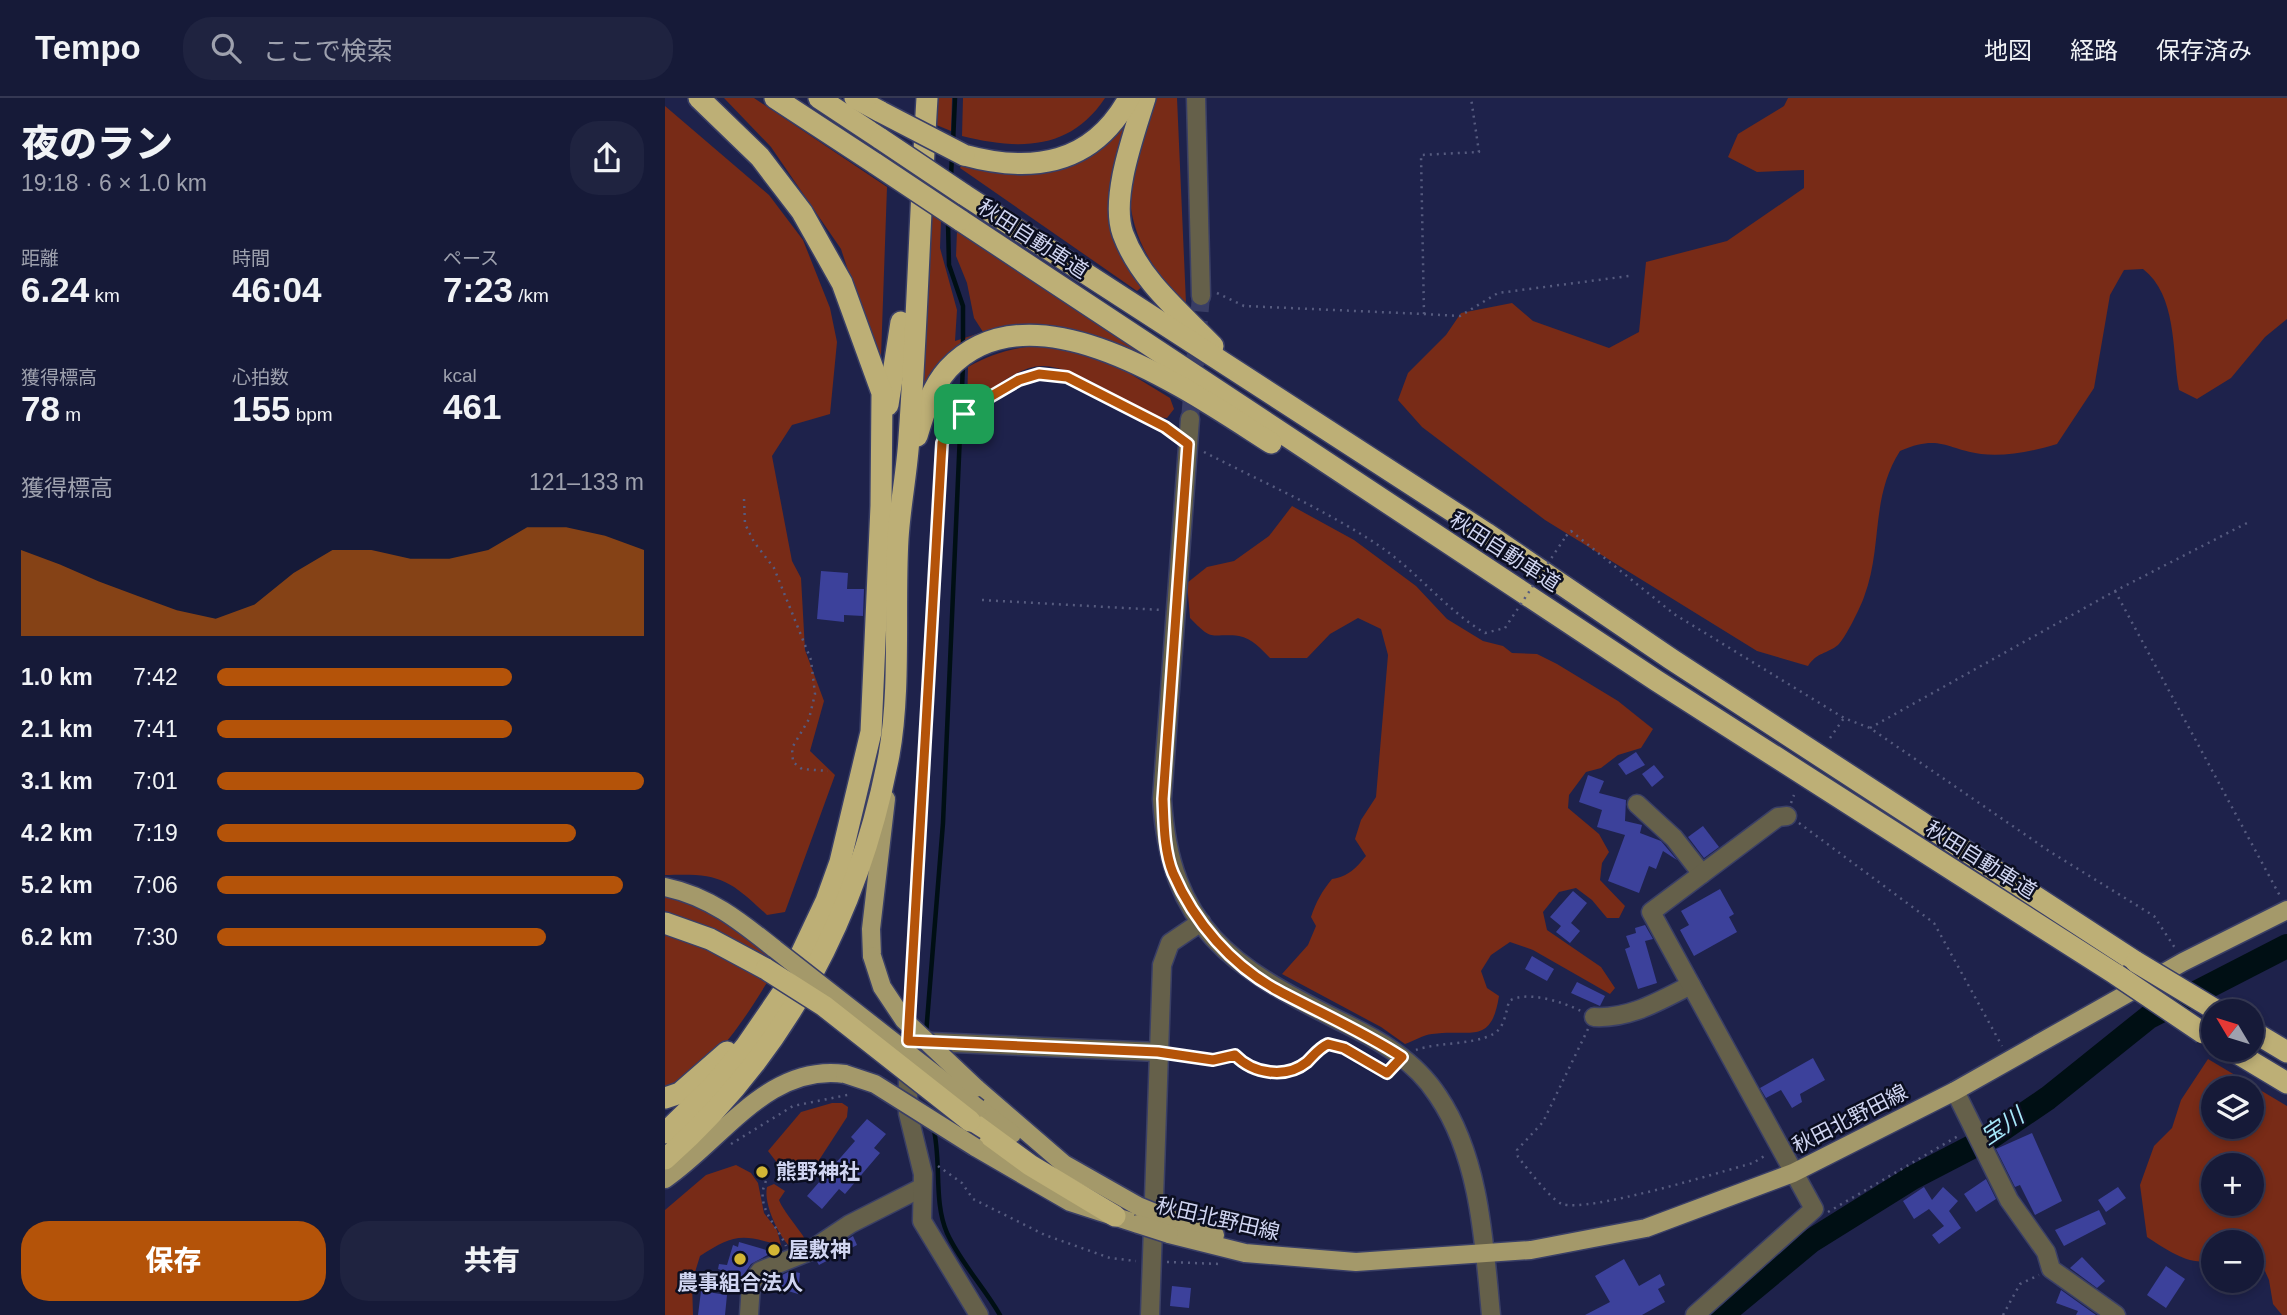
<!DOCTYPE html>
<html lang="ja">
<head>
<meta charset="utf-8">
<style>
  :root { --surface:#161a38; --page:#1f2340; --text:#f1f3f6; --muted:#9ea1ae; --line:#353853; --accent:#b45309 }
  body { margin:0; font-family:Arial,"Noto Sans JP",sans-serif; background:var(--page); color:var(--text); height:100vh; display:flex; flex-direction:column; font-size:26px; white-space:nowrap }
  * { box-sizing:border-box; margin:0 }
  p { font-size:23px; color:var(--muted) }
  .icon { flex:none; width:38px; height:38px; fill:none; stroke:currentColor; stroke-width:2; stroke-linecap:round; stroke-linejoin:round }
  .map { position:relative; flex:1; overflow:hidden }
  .details { display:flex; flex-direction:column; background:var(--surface); width:665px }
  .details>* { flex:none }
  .needle { width:46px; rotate:308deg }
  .tools { position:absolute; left:1536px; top:901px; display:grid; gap:14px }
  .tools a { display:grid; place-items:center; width:63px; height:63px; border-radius:50%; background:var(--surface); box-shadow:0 4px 10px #0003,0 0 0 2px var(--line); font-size:35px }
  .pin { position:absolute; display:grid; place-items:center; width:60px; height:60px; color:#fff; margin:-30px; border-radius:14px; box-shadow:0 4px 10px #0006 }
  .round { display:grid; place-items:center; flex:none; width:74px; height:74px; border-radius:28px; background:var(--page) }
  .head { display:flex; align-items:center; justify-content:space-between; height:119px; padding:0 21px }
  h1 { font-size:38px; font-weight:800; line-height:52px }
  .figures { display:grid; grid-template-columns:repeat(3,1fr); gap:10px; height:119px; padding:7px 21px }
  .figures div { display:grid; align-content:center }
  .figures b { font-size:35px; font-weight:800 }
  .figures small { font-size:19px; font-weight:400 }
  .figures p { font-size:19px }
  .chart { height:196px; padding:14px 21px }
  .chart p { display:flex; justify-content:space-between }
  .chart svg { width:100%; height:126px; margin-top:7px; fill:var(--accent); opacity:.7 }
  .button { display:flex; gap:14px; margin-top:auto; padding:14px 21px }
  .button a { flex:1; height:80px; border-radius:28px; background:var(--accent); color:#fff; font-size:28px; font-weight:800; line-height:80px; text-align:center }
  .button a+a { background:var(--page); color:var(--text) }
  ul { padding:0 21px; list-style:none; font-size:23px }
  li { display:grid; grid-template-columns:112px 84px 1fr; align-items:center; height:52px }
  li i { height:18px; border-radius:9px; background:var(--accent) }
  header { display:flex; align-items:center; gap:42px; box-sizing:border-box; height:98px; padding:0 35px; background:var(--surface); border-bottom:2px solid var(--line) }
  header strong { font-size:33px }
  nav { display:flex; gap:38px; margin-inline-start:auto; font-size:24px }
  .search { width:490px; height:63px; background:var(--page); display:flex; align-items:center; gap:18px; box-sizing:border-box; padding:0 24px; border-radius:28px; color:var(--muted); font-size:26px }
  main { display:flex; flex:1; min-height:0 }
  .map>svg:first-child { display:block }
</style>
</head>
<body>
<header>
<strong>Tempo</strong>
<div class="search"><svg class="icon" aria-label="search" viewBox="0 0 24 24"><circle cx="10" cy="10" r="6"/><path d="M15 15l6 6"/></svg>ここで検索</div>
<nav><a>地図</a><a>経路</a><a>保存済み</a></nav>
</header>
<main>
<section class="details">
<div class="head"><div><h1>夜のラン</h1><p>19:18 · 6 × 1.0 km</p></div><a class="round"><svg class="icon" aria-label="share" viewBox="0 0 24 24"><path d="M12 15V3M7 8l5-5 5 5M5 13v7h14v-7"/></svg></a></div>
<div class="figures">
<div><p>距離</p><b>6.24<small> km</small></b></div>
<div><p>時間</p><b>46:04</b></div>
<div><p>ペース</p><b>7:23<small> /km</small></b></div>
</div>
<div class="figures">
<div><p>獲得標高</p><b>78<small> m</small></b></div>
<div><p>心拍数</p><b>155<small> bpm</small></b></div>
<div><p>kcal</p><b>461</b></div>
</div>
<div class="chart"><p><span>獲得標高</span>121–133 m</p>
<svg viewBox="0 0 160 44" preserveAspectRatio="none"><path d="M0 44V14L10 19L20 25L30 30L40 35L50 38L60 33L70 22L80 14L90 14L100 17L110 17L120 14L130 6L140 6L150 9L160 14V44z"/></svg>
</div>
<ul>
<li><b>1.0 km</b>7:42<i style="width:69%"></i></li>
<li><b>2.1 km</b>7:41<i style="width:69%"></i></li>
<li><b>3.1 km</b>7:01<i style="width:100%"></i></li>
<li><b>4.2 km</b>7:19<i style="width:84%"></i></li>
<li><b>5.2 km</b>7:06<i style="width:95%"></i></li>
<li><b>6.2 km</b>7:30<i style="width:77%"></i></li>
</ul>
<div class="button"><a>保存</a><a>共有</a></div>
</section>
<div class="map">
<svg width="1622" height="1217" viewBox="0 0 1622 1217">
  <rect width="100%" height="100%" fill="#1e224b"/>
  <g fill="#782b17" fill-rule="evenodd">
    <polygon points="59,0 89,0 222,89 216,259 212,260 176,151 106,49"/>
    <polygon points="265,0 287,0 286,33 264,24"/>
    <path d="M 298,0 L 440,0 C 405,53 353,52 297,38 Z"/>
    <path d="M 486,0 L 512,0 L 521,205 C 487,175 459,128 466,80 C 470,53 480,26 486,0 Z"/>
    <path d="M 1123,0 L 1622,0 L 1622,221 L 1600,239 L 1566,280 L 1532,301 L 1514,292 C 1507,252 1512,197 1478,171 L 1459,172 L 1445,197 L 1429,290 L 1392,346 C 1369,353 1340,359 1316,356 C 1280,351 1275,336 1235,353 C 1205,400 1218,449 1199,499 C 1196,508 1180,541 1173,547 C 1162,556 1152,554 1143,568 L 1092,553 L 880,422 L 757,329 L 733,302 L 743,275 L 781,237 L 796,215 L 847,205 L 868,223 L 944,250 L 974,234 L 981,164 L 1062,143 L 1139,90 L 1139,72 L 1092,74 L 1063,59 L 1073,36 L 1119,8 Z"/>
    <polygon points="470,5 451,79 478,188 472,193 295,70 297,66 373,72"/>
    <path d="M 0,8 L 104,97 L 138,142 L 165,210 L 172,244 L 165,316 L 127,327 L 107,358 L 127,463 L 136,480 L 140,552 L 159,603 L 145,653 L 170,677 L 120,814 L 102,817 C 63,780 54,775 0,777 Z"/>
    <polygon points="262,112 276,122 275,150 292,212 290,243 318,234 309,220 302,185 291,158 292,133 507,270 342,232 251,300"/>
    <path d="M 379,247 L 413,250 L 449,266 L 505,300 L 509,311 L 502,320 L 490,319 C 462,305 408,267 377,268 C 352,268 323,295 302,309 L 303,269 C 328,255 350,249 379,247 Z"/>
    <path d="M 627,408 L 689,442 L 751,488 L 782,521 L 818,543 L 838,548 L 847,555 L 872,556 L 892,566 L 953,603 L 988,631 L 976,650 L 953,657 L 936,670 L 921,674 L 904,697 L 903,710 L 934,736 L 944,754 L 937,765 L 935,782 L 960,808 L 954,820 L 942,820 L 927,802 L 911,790 L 894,794 L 878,814 L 882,832 L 936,869 L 950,890 L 945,896 L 868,852 L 845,844 L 826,857 L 816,873 L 822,890 L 834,898 C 826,949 805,930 767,936 C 758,937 749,943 740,946 L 716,929 L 617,876 L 643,847 L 651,828 L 646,819 C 651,804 657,793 667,781 C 684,778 690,771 701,758 L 690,741 L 696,722 L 711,699 L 723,557 L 716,531 L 693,520 L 665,536 L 642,560 L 605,560 C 597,552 587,540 574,538 C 545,535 549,545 525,520 L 522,485 L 542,469 L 569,463 L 604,438 Z"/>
    <polygon points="0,796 48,816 105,853 102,861 29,823 0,819"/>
    <path d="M 0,835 L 29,844 L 105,880 C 75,927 53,967 0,990 Z"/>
    <path d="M 1543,961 L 1622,1008 L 1622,1217 L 1617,1217 L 1608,1206 L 1604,1182 L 1587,1144 L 1549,1144 L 1549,1160 C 1529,1172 1499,1150 1482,1139 L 1475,1087 L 1489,1048 L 1507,1030 L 1516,1002 ZM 1549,990 L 1587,990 L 1587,1029 L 1549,1029 ZM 1549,1068 L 1587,1068 L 1587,1106 L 1549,1106 Z"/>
    <polygon points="167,1005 177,1005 183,1009 182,1019 145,1076 130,1084 123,1079 103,1053 136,1014"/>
    <path d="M 71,1067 L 86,1075 L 93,1085 L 99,1115 L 112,1132 L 117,1151 C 110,1150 109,1145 103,1144 C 72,1135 62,1141 35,1158 L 27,1184 L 28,1217 L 0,1217 L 0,1112 L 41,1077 Z"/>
    <path d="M 109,1086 L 120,1093 L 114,1102 C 120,1117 142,1139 143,1148 L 128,1151 C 115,1142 98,1106 102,1089 Z"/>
  </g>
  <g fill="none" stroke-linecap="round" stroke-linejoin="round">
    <g stroke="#000f14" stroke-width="4.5">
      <polyline points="288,45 290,0"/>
      <polyline points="286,79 287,57"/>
      <polyline points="283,123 284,167 298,208 298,252"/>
      <polyline points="261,936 278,725 298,267"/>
      <path d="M 268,1028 C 277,1062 268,1103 282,1135 C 295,1164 319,1189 335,1217"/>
    </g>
    <polyline stroke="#000f14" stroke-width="24" points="1057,1217 1146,1143 1247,1080 1326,1039 1383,1000 1484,919 1622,848"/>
  </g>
  <g fill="#3c419b">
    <polygon points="156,473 183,475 182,491 199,491 198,518 179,517 179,524 152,521"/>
    <polygon points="971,654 980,667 961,677 953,666"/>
    <polygon points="989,667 999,679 987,689 977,676"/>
    <polygon points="923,677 939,683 934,695 961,702 960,723 977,727 975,735 996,743 1012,762 998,753 991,771 984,768 974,795 943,783 960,737 932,729 937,712 914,704"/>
    <polygon points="1038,728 1054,749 1039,760 1023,739"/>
    <polygon points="1055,791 1069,816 1064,819 1072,834 1029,858 1015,832 1024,827 1016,813"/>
    <polygon points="908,793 922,805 906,825 915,833 905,845 891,834 896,828 885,819"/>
    <polygon points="980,827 988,841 980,843 992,885 973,891 960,851 965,849 961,838 971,835 970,830"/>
    <polygon points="867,858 889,871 882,883 860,871"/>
    <polygon points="912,884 940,898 935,908 906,895"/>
    <polygon points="1148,960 1160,982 1135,996 1137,1004 1127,1010 1116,992 1101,1000 1095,990"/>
    <polygon points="202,1021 221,1036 209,1050 215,1055 180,1096 174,1091 157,1111 142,1098 190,1043 186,1039"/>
    <polygon points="1367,1035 1397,1103 1370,1117 1355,1087 1350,1089 1331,1051"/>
    <polygon points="1321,1081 1331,1101 1311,1114 1299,1096"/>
    <polygon points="1259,1089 1267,1102 1278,1089 1293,1103 1284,1113 1296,1130 1274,1146 1267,1137 1279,1128 1264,1111 1249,1121 1238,1103"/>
    <polygon points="1453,1089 1461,1100 1441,1114 1433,1102"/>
    <polygon points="1434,1112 1441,1126 1399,1148 1390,1132"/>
    <polygon points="188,1138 192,1147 154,1167 151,1162"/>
    <polygon points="74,1144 108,1154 86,1166 77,1179 53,1171 54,1166 62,1167 68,1147 73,1149"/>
    <polygon points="1417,1159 1440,1183 1432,1190 1405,1170"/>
    <polygon points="959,1161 974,1188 995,1176 1000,1187 993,1191 1000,1204 977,1217 920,1217 945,1204 930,1178"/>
    <polygon points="1501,1168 1520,1181 1501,1210 1482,1197"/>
    <polygon points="125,1173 135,1175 133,1196 100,1186"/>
    <polygon points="507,1188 526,1190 524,1210 505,1208"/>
    <polygon points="1396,1192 1431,1217 1411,1217 1413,1213 1391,1205"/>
    <polygon points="36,1193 62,1197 60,1217 33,1217"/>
  </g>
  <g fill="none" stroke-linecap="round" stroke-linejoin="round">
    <polyline stroke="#393d64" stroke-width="18" stroke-dasharray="18 9" stroke-linecap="butt" points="525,321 536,198"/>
    <g stroke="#3a3f66" stroke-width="21">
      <g id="minor">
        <polyline points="531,0 536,198"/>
        <path d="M 525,321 L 497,701 C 505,830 567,869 673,922 C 711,940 750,962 773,998 C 815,1060 819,1144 826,1217"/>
        <polyline points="972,706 1009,740 1037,776"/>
        <path d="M 929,919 C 965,921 994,903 1026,887"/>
        <polyline points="1290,993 1344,1102 1381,1154 1386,1171 1451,1217"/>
        <polyline points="84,1217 86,1186 95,1173 143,1154 185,1126 256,1090"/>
        <polyline points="314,1217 257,1123 258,1076 243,1015 243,943 493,954"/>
        <polyline points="485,1217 497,867 505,845 536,824"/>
        <polyline points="1030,1217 1149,1111 986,814 1113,719 1122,718"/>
      </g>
    </g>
    <g stroke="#3a3f66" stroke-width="21">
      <g id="major">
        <path d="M 0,789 C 44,798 75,823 110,851"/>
        <polyline points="207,858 206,831 221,701"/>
        <polyline points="311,990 399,1066 473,1108"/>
        <polyline points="313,1010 347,1036"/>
        <polyline points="310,1049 405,1104 473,1126"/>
        <path d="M 0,1081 C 57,1042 103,965 180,976"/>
        <polyline points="505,1121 550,1137"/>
        <polyline points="504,1136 580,1155 691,1164 866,1152 981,1130 1128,1075 1290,993 1518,864 1622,812"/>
      </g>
    </g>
    <g stroke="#3a3f66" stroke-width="24">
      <g id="highway">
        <polyline points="110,0 211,66"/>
        <polyline points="154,0 216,41"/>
        <polyline points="190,0 216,14"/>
        <path d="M 480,0 C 469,36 445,100 458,136 C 475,182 515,214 548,248"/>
        <path d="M 299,57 C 368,76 428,66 464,0"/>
        <polyline points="298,96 821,435 1006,561 1471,864"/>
        <polyline points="295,122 992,583 1452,877"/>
        <polyline points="223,307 236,224"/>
        <path d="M 252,338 C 259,315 266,290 283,271 C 368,180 529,296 606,345"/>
        <polyline points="0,825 45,841 101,871"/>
        <polyline points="1587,933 1622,954"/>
        <polyline points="1567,952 1622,985"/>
        <polyline points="0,1000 15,995 62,954"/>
        <polyline points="305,1023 365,1067 450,1118"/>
        <polyline points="0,1035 48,988 81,948 118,894 161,803 175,764 206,634 216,408 217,295 177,185 137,114 95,59 34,0"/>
        <path d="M 0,1061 C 121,955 194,814 224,657 C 236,591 229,509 233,441 C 235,407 242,374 244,340 C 252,227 255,113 262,0"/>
      </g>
    </g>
    <g stroke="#565b7f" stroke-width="2.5" stroke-dasharray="2 5" stroke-linecap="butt">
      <polyline points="552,195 579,208 759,216 756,57 814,54 806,0"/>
      <polyline points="759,216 795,218 833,195 964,178"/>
      <path d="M 539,354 C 597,384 659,411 713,447 C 752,473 781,512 820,535 L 840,530"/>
      <polyline points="79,401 80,426 89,444 109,470 146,562 150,596 144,621 127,650 128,664 137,671 163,673"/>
      <polyline points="901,438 906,433 1009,516 1179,620 1205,630 1384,753 1489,818 1510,850"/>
      <polyline points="1450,493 1615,798"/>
      <polyline points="317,502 496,512"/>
      <polyline points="1205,630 1450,493 1582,425"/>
      <polyline points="1165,640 1179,620"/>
      <polyline points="1126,705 1129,697"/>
      <polyline points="1134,725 1269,825 1337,948"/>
      <path d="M 245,903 L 277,345 C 286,318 299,316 321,302 C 337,292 355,278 374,276 C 406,274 482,316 509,336"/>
      <path d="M 923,931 L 878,1024 L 852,1052 L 853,1059 C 862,1070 886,1102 897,1106 C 923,1115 1055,1074 1088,1065 L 1101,1057"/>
      <path d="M 751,952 C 774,943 822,948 835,930 C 840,923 842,911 844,903 C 862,892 898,904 916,913"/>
      <path d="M 510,957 L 548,962 L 570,957 C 588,976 622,981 642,964 C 650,957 654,950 663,946 L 679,950 L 722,975 L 726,970"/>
      <polyline points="66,1046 128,1008 187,996"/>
      <polyline points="273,1068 297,1085 308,1101 380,1137 445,1160 471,1163"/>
      <path d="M 101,1083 C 89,1108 112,1127 121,1148"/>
      <polyline points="1163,1114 1293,1038"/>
      <polyline points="502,1164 555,1166"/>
      <polyline points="1338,1217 1355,1186 1374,1177"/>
    </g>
    <use href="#minor" stroke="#65604a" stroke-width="18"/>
    <use href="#major" stroke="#a4996a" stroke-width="18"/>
    <use href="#highway" stroke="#bdaf76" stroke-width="21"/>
    <g stroke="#3a3f66" stroke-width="21" stroke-linecap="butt">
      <g id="major-bridge">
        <polyline points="110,851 313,1010"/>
        <polyline points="207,858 217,889 239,922 311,990"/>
        <polyline points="180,976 210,986 310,1049"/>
        <polyline points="473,1108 505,1121"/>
        <polyline points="473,1126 504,1136"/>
      </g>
    </g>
    <g stroke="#3a3f66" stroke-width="24" stroke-linecap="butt">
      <g id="highway-bridge">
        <polyline points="216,14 299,57"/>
        <polyline points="216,41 298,96"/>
        <polyline points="211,66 295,122"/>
        <polyline points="1471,864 1554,914"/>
        <polyline points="101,871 159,908 305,1023"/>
        <polyline points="1452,877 1538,935"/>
      </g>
    </g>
    <polyline stroke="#565b7f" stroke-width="2.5" stroke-dasharray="2 5" stroke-linecap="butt" points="840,530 901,438"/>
    <use href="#major-bridge" stroke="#a4996a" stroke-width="18"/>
    <use href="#highway-bridge" stroke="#bdaf76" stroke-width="21"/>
  </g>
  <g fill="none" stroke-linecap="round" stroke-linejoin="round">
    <g stroke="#fff" stroke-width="14">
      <path id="route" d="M 374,276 L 402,279 L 500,329 L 523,346 L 498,701 C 499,725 499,753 508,775 C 529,824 567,868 614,893 C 655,915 697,933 737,959 L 722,975 L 679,950 L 663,946 C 654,950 649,957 642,964 C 621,981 588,976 570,957 L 548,962 L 493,954 L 243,943 L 277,345 L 289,320 L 354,282 Z"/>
    </g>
    <use href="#route" stroke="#b45309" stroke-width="9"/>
  </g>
  <g fill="#d3b635" stroke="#0b0e20" stroke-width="2.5">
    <circle cx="97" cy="1074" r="7"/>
    <circle cx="109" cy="1152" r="7"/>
    <circle cx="75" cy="1161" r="7"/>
  </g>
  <g text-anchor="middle" stroke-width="5" stroke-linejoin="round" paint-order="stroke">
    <g font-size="21" fill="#d0d5f1" stroke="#0b0e20">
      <text transform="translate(368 141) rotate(33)" y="7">秋田自動車道</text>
      <text transform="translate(840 454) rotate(33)" y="7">秋田自動車道</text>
      <text transform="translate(1316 762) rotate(32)" y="7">秋田自動車道</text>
      <text transform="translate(1185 1021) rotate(-27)" y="7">秋田北野田線</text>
      <text transform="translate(553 1121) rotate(13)" y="7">秋田北野田線</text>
    </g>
    <g font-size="21" font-weight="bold" fill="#d0d5f1" stroke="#0b0e20" text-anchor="start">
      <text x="111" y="1081">熊野神社</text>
      <text x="123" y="1159">屋敷神</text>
      <text x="75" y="1192" text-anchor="middle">農事組合法人</text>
    </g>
    <g font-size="23" font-style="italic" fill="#a6e8f9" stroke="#0b0e20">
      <text transform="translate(1337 1028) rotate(-34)" y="8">宝川</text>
    </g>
  </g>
</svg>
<div class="tools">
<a><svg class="needle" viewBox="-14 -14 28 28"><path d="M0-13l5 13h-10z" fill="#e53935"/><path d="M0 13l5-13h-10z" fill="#9ea1ae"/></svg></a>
<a><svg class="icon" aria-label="layers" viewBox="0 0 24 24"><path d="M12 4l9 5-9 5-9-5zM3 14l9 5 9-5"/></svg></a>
<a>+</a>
<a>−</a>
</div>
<div class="pin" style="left:299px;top:316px;background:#1e9e55"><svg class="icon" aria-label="arrive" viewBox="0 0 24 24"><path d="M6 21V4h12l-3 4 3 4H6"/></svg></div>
</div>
</main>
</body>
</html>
